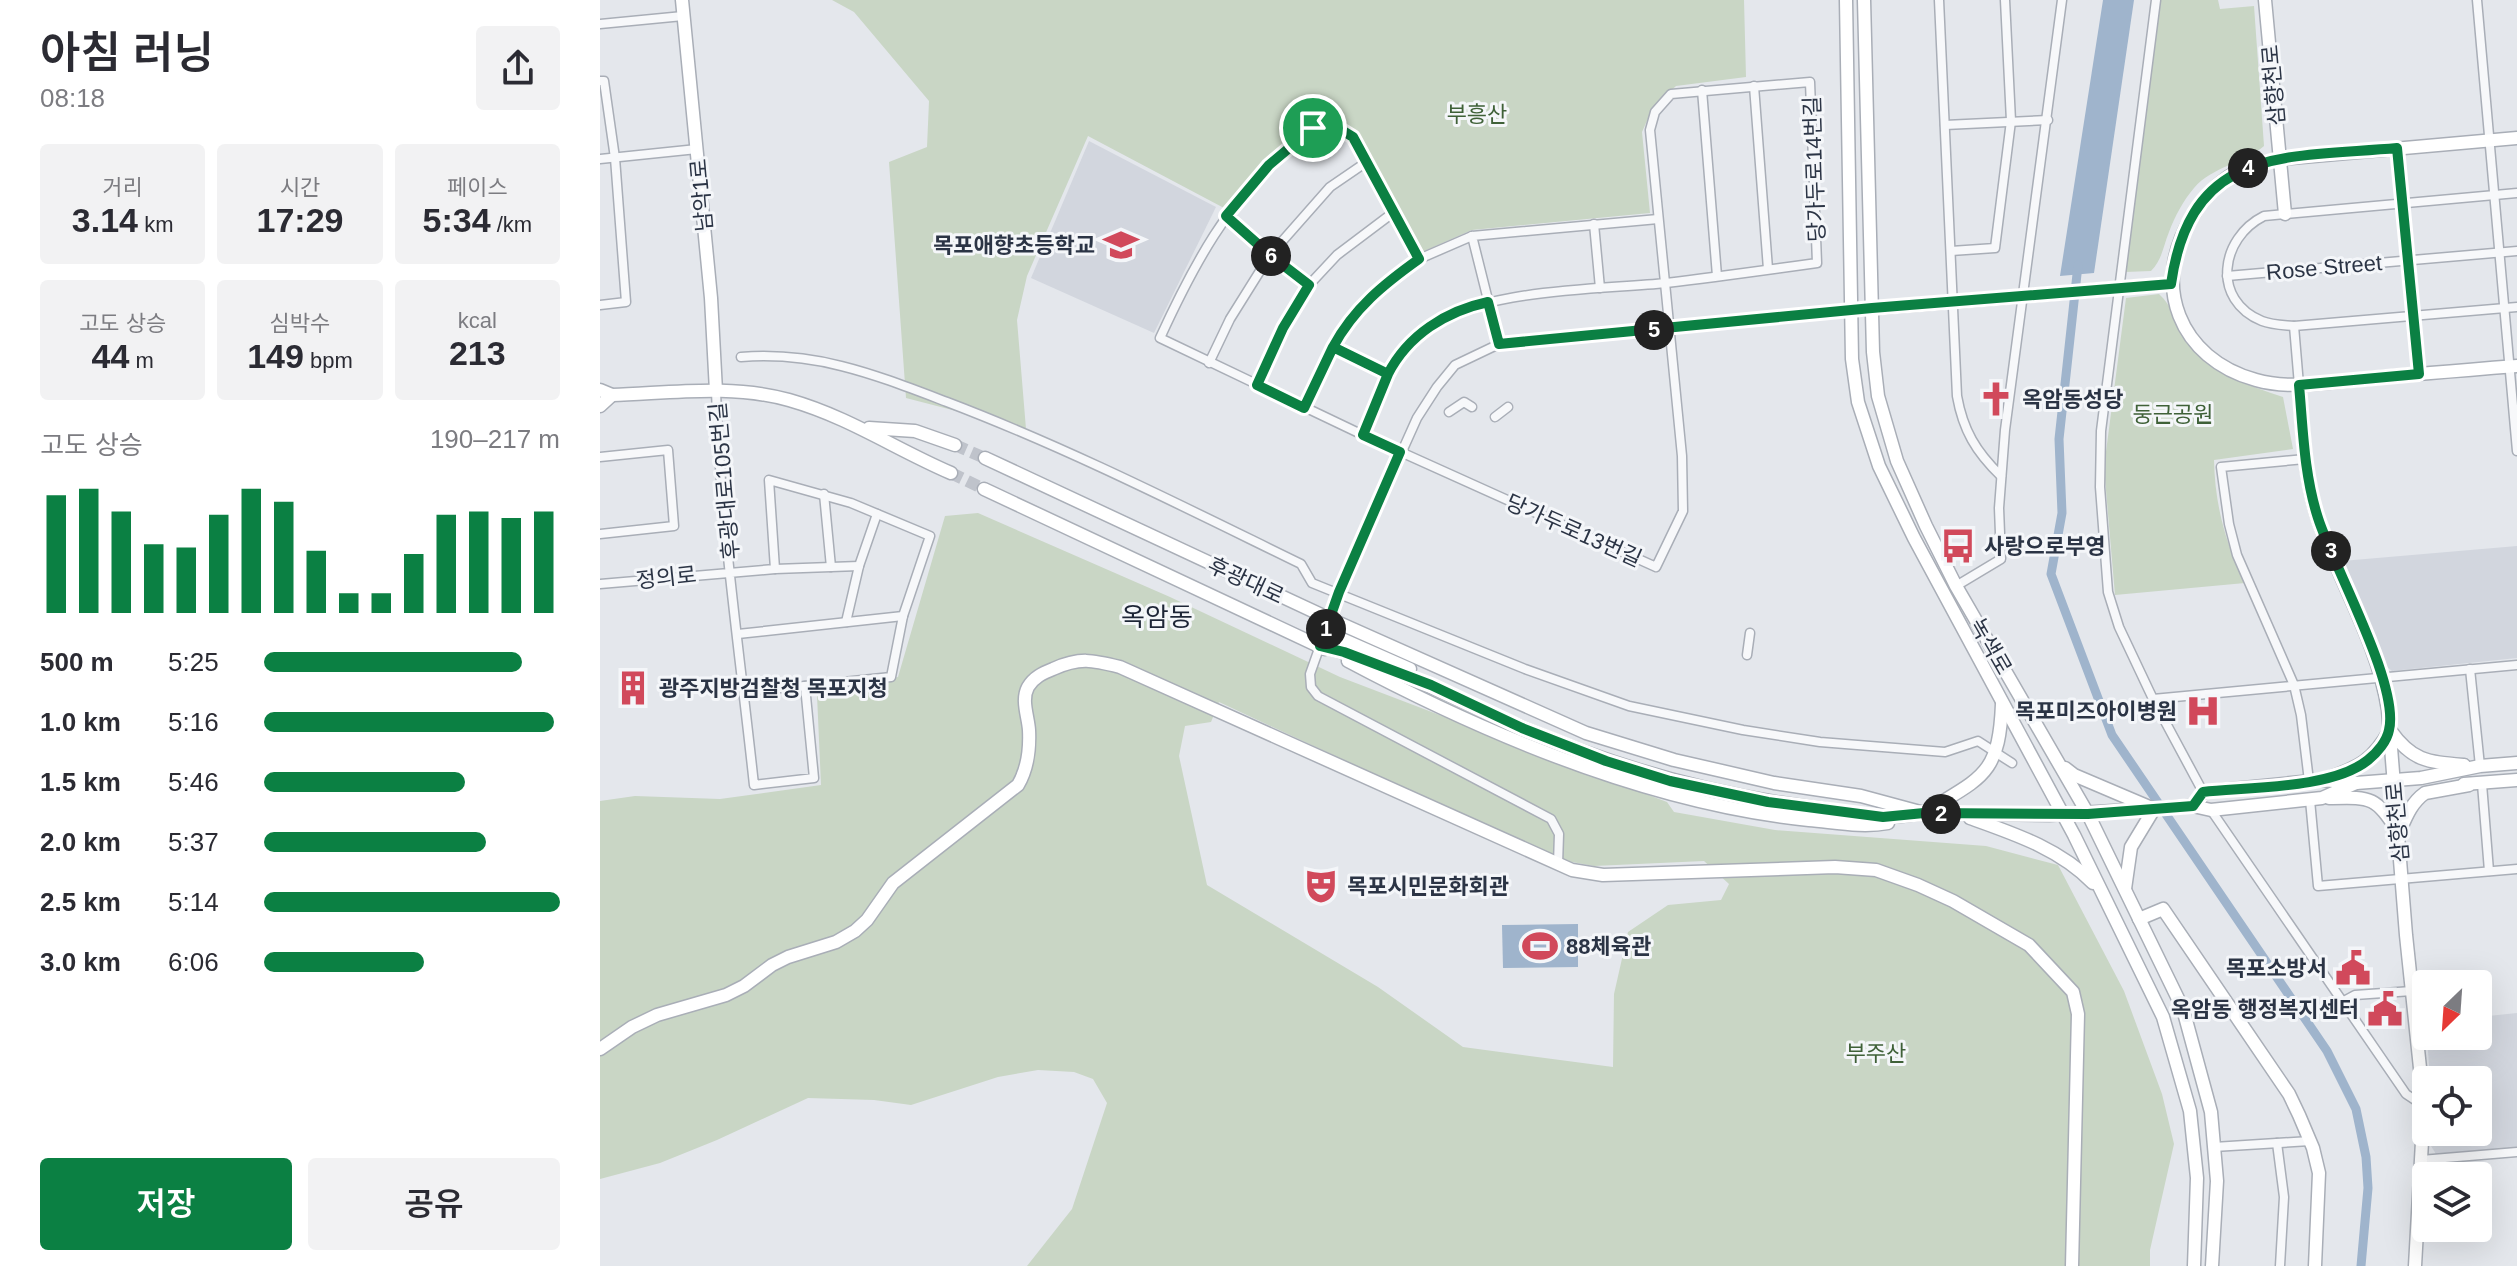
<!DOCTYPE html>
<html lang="ko">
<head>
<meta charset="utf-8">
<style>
  :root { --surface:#fff; --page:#f2f2f3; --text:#2b2b33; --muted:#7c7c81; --accent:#0b8043 }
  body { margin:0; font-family:Helvetica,"Noto Sans KR",sans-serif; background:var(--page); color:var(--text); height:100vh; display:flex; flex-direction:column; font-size:30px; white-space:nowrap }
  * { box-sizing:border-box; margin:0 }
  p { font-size:26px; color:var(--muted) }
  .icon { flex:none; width:44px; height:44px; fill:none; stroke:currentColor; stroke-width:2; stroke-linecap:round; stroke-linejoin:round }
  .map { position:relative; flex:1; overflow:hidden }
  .panel { display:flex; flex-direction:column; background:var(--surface); width:600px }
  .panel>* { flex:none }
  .needle { width:52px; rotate:205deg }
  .controls { position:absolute; left:1812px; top:970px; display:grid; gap:16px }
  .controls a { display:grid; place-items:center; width:80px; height:80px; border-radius:8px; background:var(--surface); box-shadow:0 8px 32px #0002; font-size:40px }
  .pin { position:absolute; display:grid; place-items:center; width:68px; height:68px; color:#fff; margin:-34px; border:4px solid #fff; border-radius:50%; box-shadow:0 2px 8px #0007 }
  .km { position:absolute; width:40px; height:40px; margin:-20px; border-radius:50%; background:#222; color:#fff; font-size:22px; line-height:40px; text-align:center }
  .round { display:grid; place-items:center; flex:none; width:84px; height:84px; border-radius:8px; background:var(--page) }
  .overview { display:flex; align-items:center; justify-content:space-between; height:136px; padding:0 40px }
  h1 { font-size:44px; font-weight:600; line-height:60px }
  .metrics { display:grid; grid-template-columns:repeat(3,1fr); gap:12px; height:136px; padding:8px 40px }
  .metrics div { display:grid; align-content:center; border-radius:8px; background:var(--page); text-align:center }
  .metrics b { font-size:34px; font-weight:600 }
  .metrics small { font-size:22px; font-weight:400 }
  .metrics p { font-size:22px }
  .chart { height:224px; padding:16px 40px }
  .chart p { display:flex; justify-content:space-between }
  .chart svg { width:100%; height:144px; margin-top:8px; stroke:var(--accent); stroke-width:6 }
  .cta { display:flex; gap:16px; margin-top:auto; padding:16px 40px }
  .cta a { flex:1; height:92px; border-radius:8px; background:var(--accent); color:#fff; font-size:32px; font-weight:600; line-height:92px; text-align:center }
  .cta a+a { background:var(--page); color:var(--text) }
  ul { padding:0 40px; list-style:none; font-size:26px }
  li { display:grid; grid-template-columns:128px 96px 1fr; align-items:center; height:60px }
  li i { height:20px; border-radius:10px; background:var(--accent) }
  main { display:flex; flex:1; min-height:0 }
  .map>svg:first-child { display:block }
</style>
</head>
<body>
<main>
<section class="panel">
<div class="overview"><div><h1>아침 러닝</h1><p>08:18</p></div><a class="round"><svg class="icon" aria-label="share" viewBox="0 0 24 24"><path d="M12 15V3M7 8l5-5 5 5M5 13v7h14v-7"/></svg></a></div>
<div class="metrics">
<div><p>거리</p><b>3.14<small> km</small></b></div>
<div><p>시간</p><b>17:29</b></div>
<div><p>페이스</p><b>5:34<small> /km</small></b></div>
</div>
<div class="metrics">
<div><p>고도 상승</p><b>44<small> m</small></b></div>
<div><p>심박수</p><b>149<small> bpm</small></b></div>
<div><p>kcal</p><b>213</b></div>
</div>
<div class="chart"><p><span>고도 상승</span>190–217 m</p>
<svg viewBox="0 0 160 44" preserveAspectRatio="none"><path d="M5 44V8M15 44V6M25 44V13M35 44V23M45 44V24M55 44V14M65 44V6M75 44V10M85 44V25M95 44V38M105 44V38M115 44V26M125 44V14M135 44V13M145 44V15M155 44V13"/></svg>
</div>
<ul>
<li><b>500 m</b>5:25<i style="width:87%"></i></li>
<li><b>1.0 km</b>5:16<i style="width:98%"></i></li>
<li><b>1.5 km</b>5:46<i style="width:68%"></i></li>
<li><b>2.0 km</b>5:37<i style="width:75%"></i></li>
<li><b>2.5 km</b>5:14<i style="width:100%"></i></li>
<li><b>3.0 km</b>6:06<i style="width:54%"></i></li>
</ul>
<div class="cta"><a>저장</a><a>공유</a></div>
</section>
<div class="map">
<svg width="1917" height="1266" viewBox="0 0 1917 1266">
  <rect width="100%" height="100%" fill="#e4e7ec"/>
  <g fill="#d2d6de">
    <polygon points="489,141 616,207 554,333 431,278"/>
    <polygon points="1917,546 1917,658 1792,671 1786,666 1742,561"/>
    <polygon points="1917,1013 1917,1147 1836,1154 1831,1146 1831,1132 1878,1132 1878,1080 1830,1080 1827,1036 1878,1036 1878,1017"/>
  </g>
  <g fill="#c9d6c5" fill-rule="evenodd">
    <polygon points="232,0 1144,0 1146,77 1076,86 1053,107 1042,132 1050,213 872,230 822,252 758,133 737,121 711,122 670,159 624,208 488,136 427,276 417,320 426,429 306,398 289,162 327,147 329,101 254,12"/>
    <path d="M 1560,0 L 1618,0 L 1620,9 L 1654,6 L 1664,146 C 1643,164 1613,166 1594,188 C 1583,201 1575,216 1569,232 C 1563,247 1562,260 1551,271 L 1525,272 Z"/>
    <path d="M 1559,294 C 1572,305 1575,322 1583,337 C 1604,372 1648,385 1683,397 L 1693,449 L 1614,460 C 1615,505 1625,542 1645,583 L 1515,595 L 1504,467 L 1526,298 Z"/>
    <path d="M 378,513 L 570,597 L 740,677 L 1067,802 L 1074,812 L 1175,830 L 1386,846 L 1458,865 L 1524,991 L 1562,1094 L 1574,1144 L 1550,1250 L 1550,1266 L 427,1266 L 472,1209 L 507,1103 L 493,1079 L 474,1072 L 438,1070 L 398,1077 L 311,1105 L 274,1100 L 208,1098 L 117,1140 L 60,1163 L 0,1179 L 0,801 L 35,796 L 120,799 L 221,785 L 217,695 L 298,677 L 345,516 ZM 619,702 L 931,847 L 972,862 L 994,866 L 1104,861 L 1129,884 L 1121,900 L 1068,905 L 1028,932 L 1014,994 L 1013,1067 L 863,1047 L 778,987 L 607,885 L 579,756 L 585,726 L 611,722 Z"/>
  </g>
  <g fill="#9fb4cc">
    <polygon points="1503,0 1534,0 1494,273 1460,276"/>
    <polygon points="978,924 978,967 903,968 902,925"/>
  </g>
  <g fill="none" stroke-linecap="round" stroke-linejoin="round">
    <polyline stroke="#9fb4cc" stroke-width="9" points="1478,265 1459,439 1462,513 1451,574 1512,735 1727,1051 1756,1109 1766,1157 1768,1188 1761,1266"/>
    <g stroke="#bfc3cb" stroke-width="12" stroke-dasharray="12 6" stroke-linecap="butt">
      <polyline points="355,445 385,458"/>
      <polyline points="351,473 384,489"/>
    </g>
    <g stroke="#a9aeb7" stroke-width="11">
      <g id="street">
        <path d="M 1339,0 L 1357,396 C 1363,430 1376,452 1401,476"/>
        <polyline points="1556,0 1501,431 1500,487 1508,592 1519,627 1553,699 1603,792"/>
        <polyline points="1877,0 1917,451"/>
        <polyline points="0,24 83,16"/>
        <polyline points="0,81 4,81 15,158 26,302 0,305"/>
        <polyline points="1154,86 1168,269"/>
        <polyline points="1102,90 1117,276"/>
        <polyline points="1345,125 1448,120"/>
        <polyline points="1797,148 1819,374"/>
        <polyline points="0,159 97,149"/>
        <path d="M 1917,193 L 1664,216 C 1620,238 1611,300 1662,321 C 1672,325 1684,325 1694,326 L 1917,307"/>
        <polyline points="626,216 709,285 683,328 657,385"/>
        <polyline points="994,224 1000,288"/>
        <polyline points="1351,251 1395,248 1411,121 1405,0"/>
        <polyline points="1627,276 1917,251"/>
        <polyline points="709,285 737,255 794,212"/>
        <polyline points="1694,326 1699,385"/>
        <polyline points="899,344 872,236 1058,219"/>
        <polyline points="733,347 788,374"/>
        <path d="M 141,357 C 217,351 276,375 347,402 C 468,448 584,507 701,564 L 712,583 L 925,669 L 1029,706 L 1143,730 L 1220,742 L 1345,752 L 1378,741 L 1412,763"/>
        <polyline points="609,363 630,319 670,255 730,187 768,161"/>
        <path d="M 704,408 C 716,382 727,354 742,330 C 761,300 791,279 819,259"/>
        <polyline points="849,412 864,402 872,407"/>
        <polyline points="895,417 908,407"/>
        <path d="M 763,435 L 1056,567 L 1083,511 L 1082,456 L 1050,130 L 1055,112 L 1071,94 L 1210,82 L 1217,263 C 1167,270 1117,277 1066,283 C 998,290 877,288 824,331 C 790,358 779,396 763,435 L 560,338 C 592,268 629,198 689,148 C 696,142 705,132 713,128 C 728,122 740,129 753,137 L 819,259 L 872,236"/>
        <polyline points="0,457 68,450 74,526 0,534"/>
        <polyline points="1705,459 1621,467 1629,524 1637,555 1694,685 1701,715 1709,781"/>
        <polyline points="224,494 231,567"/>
        <polyline points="175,569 259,566"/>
        <path d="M 0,584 L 175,569 L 169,480 L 251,503 L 330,536 L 303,616 L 291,677 L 205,686 L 214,778 L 154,785 C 140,654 120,521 116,391"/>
        <polyline points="1356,586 1401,559 1399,508 1405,430 1462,0"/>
        <polyline points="246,622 259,566 277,514"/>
        <polyline points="138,634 303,616"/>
        <polyline points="1147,655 1150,633"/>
        <polyline points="1870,669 1880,766"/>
        <polyline points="144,691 205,686"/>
        <polyline points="1553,699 1917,665"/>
        <polyline points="1882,784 1889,871"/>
        <polyline points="1710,800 1718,886 1917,869"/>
        <polyline points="1611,810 1806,1094 1824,1106"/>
        <polyline points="958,864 959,834 951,819 718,696 711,687 710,674 739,592 817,418 837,387 855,365 899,344 1251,310"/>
        <polyline points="1742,1002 1755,995 1812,991"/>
        <polyline points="1677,1143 1684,1197 1680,1266"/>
        <polyline points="1614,1147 1710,1141"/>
        <polyline points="1821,1160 1917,1152"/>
      </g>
    </g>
    <g stroke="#a9aeb7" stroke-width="15">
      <g id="secondary">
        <polyline points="82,0 111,298 116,391"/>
        <polyline points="1246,0 1252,359 1258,402 1279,466 1314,538 1474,835 1563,1017 1590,1111 1597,1178 1594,1266"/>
        <polyline points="1264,0 1273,352 1278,396 1297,461 1326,526 1356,586 1488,814 1583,1009 1611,1112 1617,1181 1612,1266"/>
        <polyline points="1665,0 1685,214"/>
        <path d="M 1917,138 L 1680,159 C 1662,163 1643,167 1628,177 C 1612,188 1601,201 1592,217 C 1550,284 1579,359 1656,380 C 1691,390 1730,382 1765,379 C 1816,374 1866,370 1917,366"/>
        <polyline points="1251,310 1571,284"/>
        <path d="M 1699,385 C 1703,430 1704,476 1718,519 C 1740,584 1778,643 1788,710 L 1806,935 L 1824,1106 L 1815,1266"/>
        <path d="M 0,390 L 12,395 C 71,393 132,384 189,400 C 249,417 295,449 351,473"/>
        <polyline points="0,406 12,395"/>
        <polyline points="269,428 315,431 355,445"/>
        <path d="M 385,458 L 730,619 L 986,733 L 1074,760 L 1174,783 L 1261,796 L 1324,813 C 1310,815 1295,818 1282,817 C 1258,816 1233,810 1209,807 C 1110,794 1015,767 923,728 C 856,700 792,664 720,646"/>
        <polyline points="384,489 725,649"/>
        <polyline points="726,632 810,669"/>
        <path d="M 748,661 C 887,735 1052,804 1209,820 C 1234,822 1262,828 1288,823"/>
        <polyline points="1465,768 1474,775 1554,809 1531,847 1525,889"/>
        <path d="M 1728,778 C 1760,767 1773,760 1790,730 C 1812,761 1827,762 1864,765"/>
        <polyline points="1864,784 1917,780"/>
        <path d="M 1729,798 C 1772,797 1775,796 1799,833 C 1806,817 1811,803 1825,793 L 1869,785"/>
        <polyline points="1593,806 1603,792 1722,780 1756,783 1821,778 1880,766 1917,763"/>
        <polyline points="1324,813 1449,815 1593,806 1611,810 1722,798 1756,783"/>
        <path d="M 1324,813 C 1381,777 1399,777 1402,704"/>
        <path d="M 1370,818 C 1415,834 1460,849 1493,883"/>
        <polyline points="1539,919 1563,909 1689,1094 1699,1115 1713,1148 1719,1173 1715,1266"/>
        <path d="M 0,1049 L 32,1027 L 57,1015 L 126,995 L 144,986 L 172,965 L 188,957 L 236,942 L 255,931 L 267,920 L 293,883 L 418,785 C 428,768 430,750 429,730 C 428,716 421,700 428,687 C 434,677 443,673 453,669 C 480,657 492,660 520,667 L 972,870 L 1003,875 L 1235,867 L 1276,870 L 1318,885 L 1353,901 L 1429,945 L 1473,992 L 1478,1014 L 1472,1266"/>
      </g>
    </g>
    <use href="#street" stroke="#f7f8fa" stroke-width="8"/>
    <use href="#secondary" stroke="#fff" stroke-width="12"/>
  </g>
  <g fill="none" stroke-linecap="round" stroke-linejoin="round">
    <g stroke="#fff" stroke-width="16">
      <path id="route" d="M 713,128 L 735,126 L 753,137 L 819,259 C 784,284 754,308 733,347 L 788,374 L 763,435 L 800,452 L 739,592 L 720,646 L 744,652 L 831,685 L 922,728 L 1006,761 L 1070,781 L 1168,802 L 1283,817 L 1324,813 L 1488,814 L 1593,806 L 1603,792 C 1649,787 1732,789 1768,760 C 1777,753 1787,741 1789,730 C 1800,685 1733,566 1718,518 C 1704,475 1703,429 1699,385 L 1819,374 L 1797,148 C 1685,158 1591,145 1571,284 L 1272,308 L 899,344 L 888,302 C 846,311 808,335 788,374 L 733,347 L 704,408 L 657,385 L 683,328 L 709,285 L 670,255 L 626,216 L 669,165 L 713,128"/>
    </g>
    <use href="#route" stroke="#0b8043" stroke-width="10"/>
  </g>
  <defs>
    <g id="school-bare" transform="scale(2.76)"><path d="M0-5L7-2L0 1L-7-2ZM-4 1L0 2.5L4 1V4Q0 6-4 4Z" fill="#d1495b" stroke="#f4f6f9" stroke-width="2.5" paint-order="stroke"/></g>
    <g id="church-bare" transform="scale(2.76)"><path d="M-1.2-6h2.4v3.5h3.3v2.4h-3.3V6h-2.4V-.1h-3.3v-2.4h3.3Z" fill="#d1495b" stroke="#f4f6f9" stroke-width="2.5" paint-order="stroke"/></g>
    <g id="bus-bare" transform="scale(2.76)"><path d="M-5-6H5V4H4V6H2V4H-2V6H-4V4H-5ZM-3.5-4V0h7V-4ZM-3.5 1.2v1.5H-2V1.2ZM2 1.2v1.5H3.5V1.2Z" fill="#d1495b" stroke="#f4f6f9" stroke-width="2.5" paint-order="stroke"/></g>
    <g id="building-bare" transform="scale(2.76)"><path d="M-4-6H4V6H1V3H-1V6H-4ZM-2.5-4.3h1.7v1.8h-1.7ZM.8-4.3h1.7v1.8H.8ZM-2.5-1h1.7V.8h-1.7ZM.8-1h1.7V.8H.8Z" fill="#d1495b" stroke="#f4f6f9" stroke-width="2.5" paint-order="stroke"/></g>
    <g id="hospital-bare" transform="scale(2.76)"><path d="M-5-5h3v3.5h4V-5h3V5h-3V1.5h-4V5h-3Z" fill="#d1495b" stroke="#f4f6f9" stroke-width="2.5" paint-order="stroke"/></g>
    <g id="theatre-bare" transform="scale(2.76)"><path d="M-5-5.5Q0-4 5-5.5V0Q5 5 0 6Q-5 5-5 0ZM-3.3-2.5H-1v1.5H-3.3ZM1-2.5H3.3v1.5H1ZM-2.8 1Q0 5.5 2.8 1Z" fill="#d1495b" stroke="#f4f6f9" stroke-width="2.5" paint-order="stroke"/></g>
    <g id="stadium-bare" transform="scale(2.76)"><path d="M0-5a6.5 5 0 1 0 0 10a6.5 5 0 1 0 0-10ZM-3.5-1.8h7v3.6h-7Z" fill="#d1495b" stroke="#f4f6f9" stroke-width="2.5" paint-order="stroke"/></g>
    <g id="civic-bare" transform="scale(2.76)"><path d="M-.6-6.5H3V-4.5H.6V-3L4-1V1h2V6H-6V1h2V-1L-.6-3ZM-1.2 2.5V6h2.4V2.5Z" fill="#d1495b" stroke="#f4f6f9" stroke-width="2.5" paint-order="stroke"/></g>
  </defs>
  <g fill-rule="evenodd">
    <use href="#school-bare" x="521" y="245"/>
    <use href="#church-bare" x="1396" y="399"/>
    <use href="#bus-bare" x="1358" y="546"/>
    <use href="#building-bare" x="33" y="688"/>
    <use href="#hospital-bare" x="1603" y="711"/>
    <use href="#theatre-bare" x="721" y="886"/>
    <use href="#stadium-bare" x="940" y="946"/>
    <use href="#civic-bare" x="1753" y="968"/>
    <use href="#civic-bare" x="1785" y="1009"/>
  </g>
  <g text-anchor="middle" stroke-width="6" stroke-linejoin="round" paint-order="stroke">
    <g font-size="22" fill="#2b3445" stroke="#f4f6f9">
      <text transform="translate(1673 85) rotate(-95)" y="8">삼향천로</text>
      <text transform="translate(1214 169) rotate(-92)" y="8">당가두로14번길</text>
      <text transform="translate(101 195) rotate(-95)" y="8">남악1로</text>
      <text transform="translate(1724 267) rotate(-5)" y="8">Rose Street</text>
      <text transform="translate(124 481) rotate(-95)" y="8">후광대로105번길</text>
      <text transform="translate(974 530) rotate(24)" y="8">당가두로13번길</text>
      <text transform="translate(66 577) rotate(-6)" y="8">정의로</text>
      <text transform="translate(646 580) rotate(25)" y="8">후광대로</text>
      <text transform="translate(1391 646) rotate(60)" y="8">녹색로</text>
      <text transform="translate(1797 822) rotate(-95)" y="8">삼향천로</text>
    </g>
    <g font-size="22" fill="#3f6138" stroke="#f4f6f9">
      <text x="877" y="122">부흥산</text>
      <text x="1573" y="422">둥근공원</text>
      <text x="1276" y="1061">부주산</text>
    </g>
    <g font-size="22" font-weight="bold" fill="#2b3445" stroke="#f4f6f9" text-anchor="start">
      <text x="495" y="253" text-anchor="end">목포애향초등학교</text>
      <text x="1422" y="407">옥암동성당</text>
      <text x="1384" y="554">사랑으로부영</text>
      <text x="59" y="696">광주지방검찰청 목포지청</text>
      <text x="1577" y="719" text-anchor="end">목포미즈아이병원</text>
      <text x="747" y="894">목포시민문화회관</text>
      <text x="966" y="954">88체육관</text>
      <text x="1727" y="976" text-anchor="end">목포소방서</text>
      <text x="1759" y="1017" text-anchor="end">옥암동 행정복지센터</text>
    </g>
    <g font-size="26" fill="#1d2536" stroke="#f4f6f9">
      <text x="557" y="626">옥암동</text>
    </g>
  </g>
</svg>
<div class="controls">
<a><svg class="needle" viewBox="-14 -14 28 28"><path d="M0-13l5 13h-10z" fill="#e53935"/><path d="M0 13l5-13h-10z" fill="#7c7c81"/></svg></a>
<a><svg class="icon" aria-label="locate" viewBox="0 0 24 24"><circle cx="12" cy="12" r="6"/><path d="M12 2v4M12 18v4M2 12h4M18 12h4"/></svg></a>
<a><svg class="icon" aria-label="layers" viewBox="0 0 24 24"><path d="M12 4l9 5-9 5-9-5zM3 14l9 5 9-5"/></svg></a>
</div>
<div class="pin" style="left:713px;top:128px;background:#1e9e55"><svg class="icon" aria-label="arrive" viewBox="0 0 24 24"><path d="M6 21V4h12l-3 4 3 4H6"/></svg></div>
<b class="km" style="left:726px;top:629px">1</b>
<b class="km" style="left:1341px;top:814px">2</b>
<b class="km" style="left:1731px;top:551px">3</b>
<b class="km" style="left:1648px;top:168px">4</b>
<b class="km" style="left:1054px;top:330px">5</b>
<b class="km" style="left:671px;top:256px">6</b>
</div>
</main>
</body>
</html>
